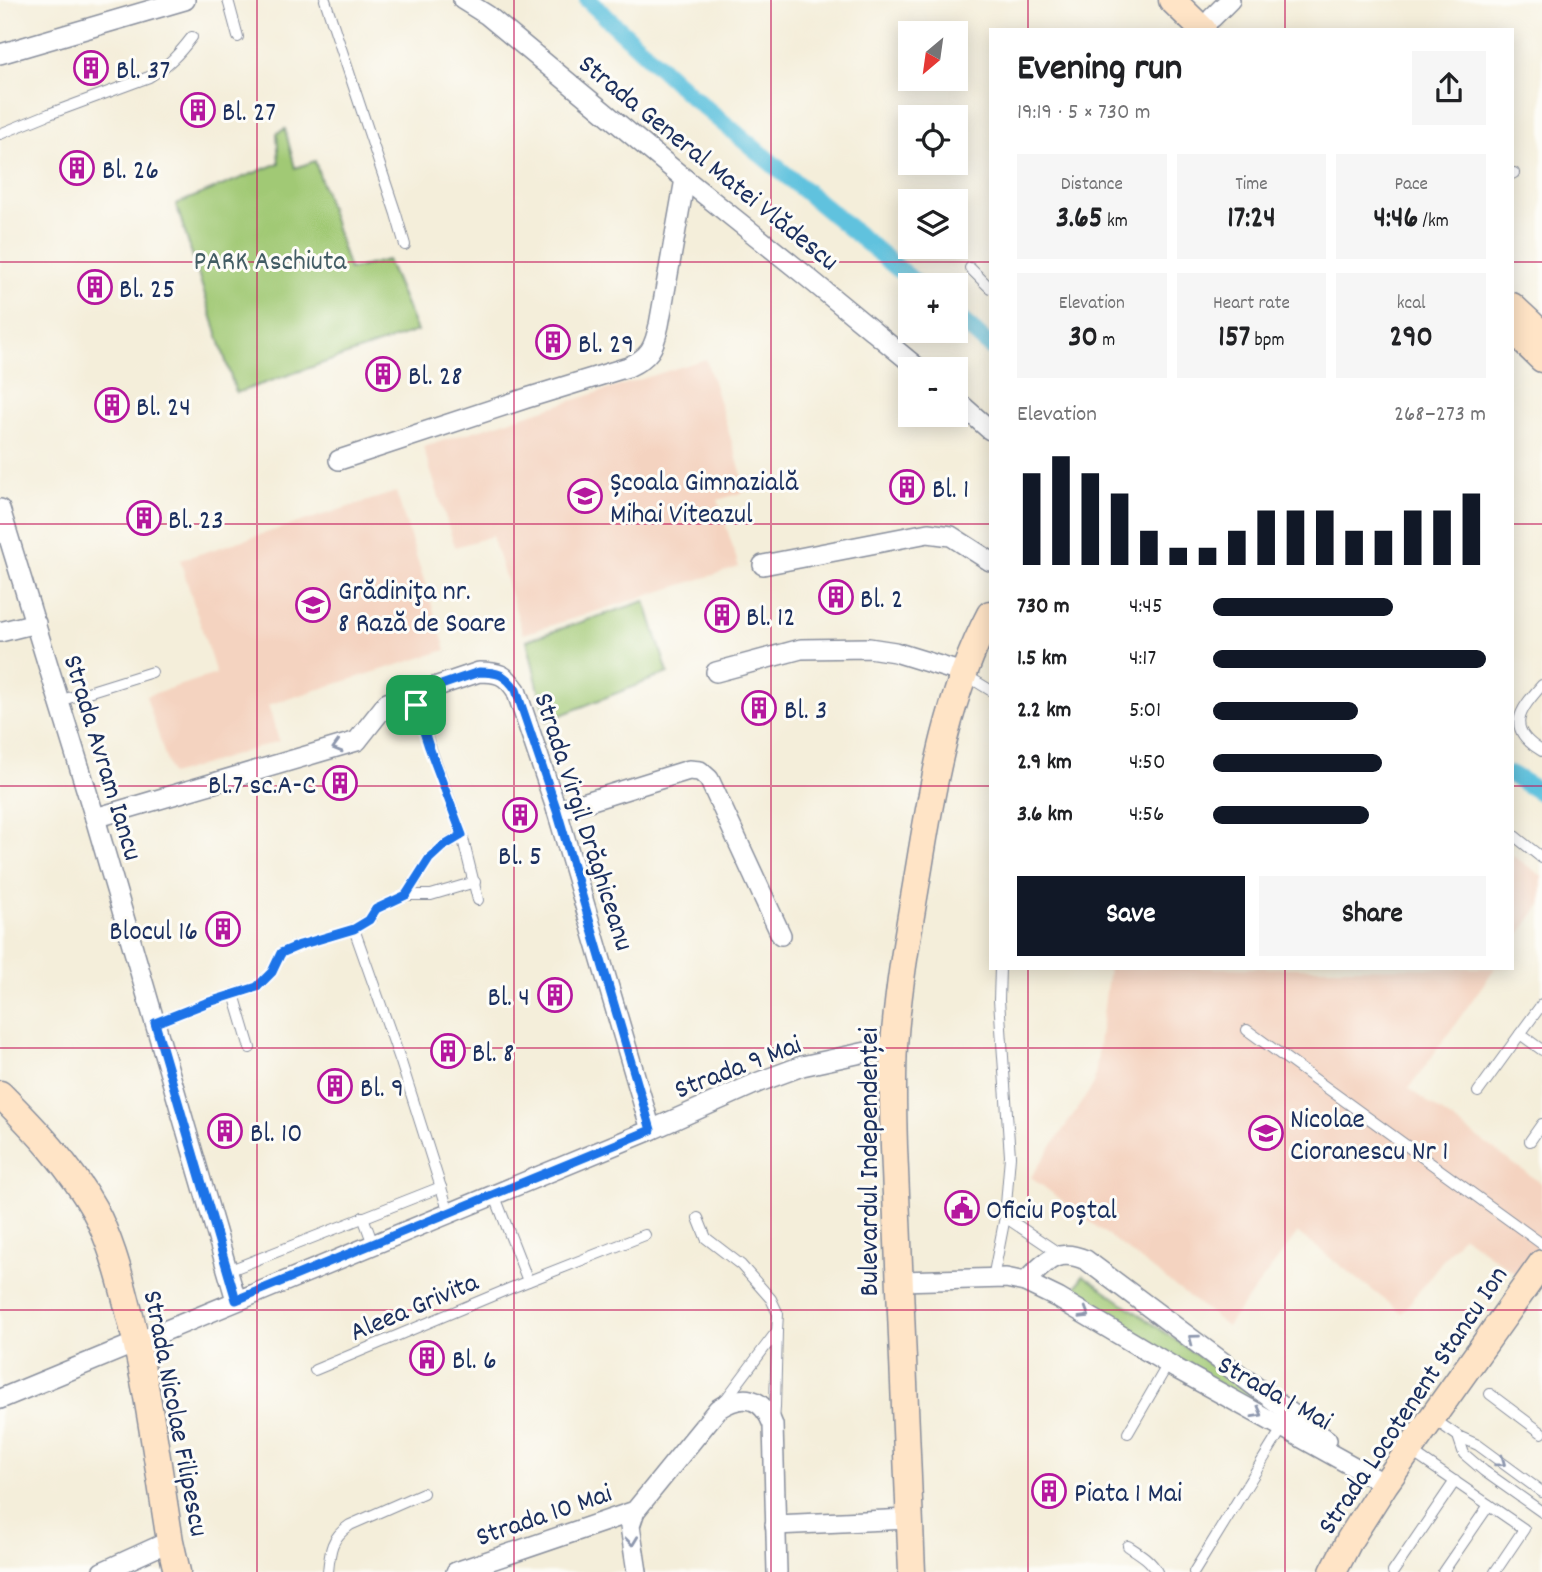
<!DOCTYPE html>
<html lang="en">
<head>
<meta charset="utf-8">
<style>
  :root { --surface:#fff; --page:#f6f6f6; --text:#202124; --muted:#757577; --accent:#111827 }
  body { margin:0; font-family:Dekko,sans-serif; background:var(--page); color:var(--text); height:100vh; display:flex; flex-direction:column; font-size:26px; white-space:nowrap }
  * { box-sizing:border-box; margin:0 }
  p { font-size:23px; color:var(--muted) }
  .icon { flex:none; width:38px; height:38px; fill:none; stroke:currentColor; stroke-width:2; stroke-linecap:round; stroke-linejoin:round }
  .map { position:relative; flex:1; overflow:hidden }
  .drawer { position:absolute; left:989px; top:28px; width:525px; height:942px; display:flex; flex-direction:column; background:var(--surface); border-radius:0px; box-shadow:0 4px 18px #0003 }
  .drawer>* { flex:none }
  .needle { width:46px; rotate:209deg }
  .tools { position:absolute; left:898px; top:21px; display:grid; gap:14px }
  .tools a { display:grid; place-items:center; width:70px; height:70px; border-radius:0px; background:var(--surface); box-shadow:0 4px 18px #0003; font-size:35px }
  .pin { position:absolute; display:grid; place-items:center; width:60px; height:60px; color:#fff; margin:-30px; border-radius:14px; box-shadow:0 4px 10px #0006 }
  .round { display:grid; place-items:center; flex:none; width:74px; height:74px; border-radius:0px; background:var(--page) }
  .summary { display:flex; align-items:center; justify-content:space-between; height:119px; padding:0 28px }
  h1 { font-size:38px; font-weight:700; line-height:52px }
  .metrics { display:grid; grid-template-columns:repeat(3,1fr); gap:10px; height:119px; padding:7px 28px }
  .metrics div { display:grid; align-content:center; border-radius:0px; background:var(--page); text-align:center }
  .metrics b { font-size:30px; font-weight:700 }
  .metrics small { font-size:19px; font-weight:400 }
  .metrics p { font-size:19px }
  .chart { height:196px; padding:14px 28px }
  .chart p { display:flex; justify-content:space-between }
  .chart svg { width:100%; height:126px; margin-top:7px; stroke:var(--accent); stroke-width:6 }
  .action { display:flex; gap:14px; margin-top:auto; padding:14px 28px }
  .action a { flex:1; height:80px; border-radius:0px; background:var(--accent); color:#fff; font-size:28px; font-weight:700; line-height:80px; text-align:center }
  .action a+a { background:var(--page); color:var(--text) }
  ul { padding:0 28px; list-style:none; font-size:23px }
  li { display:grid; grid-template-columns:112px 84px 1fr; align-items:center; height:52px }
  li i { height:18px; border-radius:9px; background:var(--accent) }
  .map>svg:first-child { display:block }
</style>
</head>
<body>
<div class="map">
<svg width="1542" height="1572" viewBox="0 0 1542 1572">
  <rect width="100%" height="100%" fill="#fdfcf7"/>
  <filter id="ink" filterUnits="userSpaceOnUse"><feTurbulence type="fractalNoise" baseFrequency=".0143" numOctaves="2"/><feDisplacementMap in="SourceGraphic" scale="14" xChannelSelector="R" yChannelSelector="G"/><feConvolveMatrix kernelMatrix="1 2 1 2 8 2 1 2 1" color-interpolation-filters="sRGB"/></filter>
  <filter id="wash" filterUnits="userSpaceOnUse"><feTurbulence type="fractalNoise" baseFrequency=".00686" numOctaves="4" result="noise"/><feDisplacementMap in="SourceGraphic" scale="28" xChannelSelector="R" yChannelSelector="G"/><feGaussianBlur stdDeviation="1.57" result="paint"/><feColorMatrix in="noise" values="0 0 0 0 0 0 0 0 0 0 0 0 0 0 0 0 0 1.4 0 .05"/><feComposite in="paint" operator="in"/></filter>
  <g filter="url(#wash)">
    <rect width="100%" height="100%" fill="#f4eeda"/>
    <g fill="#f4d3c0">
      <polygon points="706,359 747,491 718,500 739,567 523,634 492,536 455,547 423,447"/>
      <polygon points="396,492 446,650 268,705 279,741 171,775 146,696 216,674 180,560"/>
      <polygon points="1512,855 1542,876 1542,903 1512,945"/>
      <polygon points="1109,968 1495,968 1409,1089 1542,1184 1542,1244 1519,1276 1462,1235 1402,1313 1298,1233 1227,1326 1031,1177 1094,1084"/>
    </g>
    <g fill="#a1c974" stroke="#5e7c69" stroke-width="2">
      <polygon points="285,129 295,168 315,161 349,270 387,260 417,331 236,393 176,204 279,163 277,133"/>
      <polygon points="645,601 668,673 546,721 527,640"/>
      <polygon points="1083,1275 1278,1412 1275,1417 1070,1298"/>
    </g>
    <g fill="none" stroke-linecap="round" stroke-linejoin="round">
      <g stroke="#60c2de" stroke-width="18">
        <polyline points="588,0 691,96 918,285"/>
        <polyline points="956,316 990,346"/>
        <polyline points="1512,775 1542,793"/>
      </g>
    </g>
  </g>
  <g filter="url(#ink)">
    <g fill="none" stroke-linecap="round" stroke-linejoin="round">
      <g stroke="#888e9c" stroke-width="12">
        <g id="lane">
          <polyline points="228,0 238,37"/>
          <polyline points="325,0 396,214 405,245"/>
          <path d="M 0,134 L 49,114 L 149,77 C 168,66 179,54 192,37"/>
          <polyline points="1512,174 1514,173"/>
          <polyline points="970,268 990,288"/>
          <polyline points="964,674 990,690"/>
          <path d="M 1542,685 C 1519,711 1505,729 1542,751"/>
          <polyline points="59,701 152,672"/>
          <polyline points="1512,834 1542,858"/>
          <polyline points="462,835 478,900"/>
          <polyline points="406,895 431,895 475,882"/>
          <polyline points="354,929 401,1062 449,1213"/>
          <polyline points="234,994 250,1048"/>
          <polyline points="1542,1004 1520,1034 1542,1050"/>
          <polyline points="155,1023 206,1003 257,987 272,972 281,953 300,945 354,929 369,920 376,909 406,895 429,859 442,847 462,835 430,747 412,695"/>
          <polyline points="1247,1030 1542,1244"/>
          <polyline points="1478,1092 1520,1034"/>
          <polyline points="1530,1141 1542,1124"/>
          <polyline points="494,1194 528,1281"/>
          <polyline points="363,1217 373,1244"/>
          <polyline points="1005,1217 1060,1254"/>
          <polyline points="698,1218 706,1238 741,1265 771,1299 778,1314 777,1331"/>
          <polyline points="228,1271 441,1187"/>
          <polyline points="993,1278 1005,1217 1010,1156 999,1000 1000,968"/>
          <polyline points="315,1370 511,1288 645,1235"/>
          <polyline points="1490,1394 1542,1433"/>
          <polyline points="723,1403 777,1331 775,1407 774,1421"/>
          <polyline points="1432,1418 1458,1436 1464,1454 1484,1471 1542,1512"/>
          <polyline points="1128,1433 1168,1364"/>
          <polyline points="1458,1436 1478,1445 1542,1492"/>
          <polyline points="1409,1450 1524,1529 1495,1572"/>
          <path d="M 1128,1546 C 1139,1553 1151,1560 1157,1572"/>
          <path d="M 328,1572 C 330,1550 331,1538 350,1525 L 423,1493"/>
          <polyline points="1194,1572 1283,1427"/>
          <polyline points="1393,1572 1455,1481"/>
          <polyline points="1443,1572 1489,1505"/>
        </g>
      </g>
      <g stroke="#888e9c" stroke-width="22">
        <g id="street">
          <polyline points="463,0 487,15 685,179 806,276 919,369"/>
          <polyline points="1212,18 1230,0"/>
          <polyline points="0,54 185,0"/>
          <polyline points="956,400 990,430"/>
          <path d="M 339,460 L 527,398 L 628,367 C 650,357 654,348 659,325 L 685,179"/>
          <polyline points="0,509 95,818 236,1300"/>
          <polyline points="763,565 928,533 951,536 990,561"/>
          <polyline points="0,632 36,623"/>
          <polyline points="716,672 801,649 869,648 895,652 963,673"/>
          <polyline points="557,811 689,770 700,771 709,779 781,935"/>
          <path d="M 95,818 L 357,741 L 387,703 L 479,672 C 498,672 505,674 516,690 L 557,811 L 651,1130"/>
          <polyline points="900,1281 1006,1278 1025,1282 1058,1298 1177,1369 1385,1484"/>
          <path d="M 1025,1282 C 1046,1262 1056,1247 1086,1260 L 1327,1440"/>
          <polyline points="0,1399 651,1130 759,1082 802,1066 894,1046"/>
          <polyline points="635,1511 630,1526 637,1572"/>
          <polyline points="775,1525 909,1519"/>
          <polyline points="102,1572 170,1541"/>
          <path d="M 456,1572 L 635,1511 L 718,1409 C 743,1393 762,1396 773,1425 L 777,1572"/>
        </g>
      </g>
      <g stroke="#888e9c" stroke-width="29">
        <g id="secondary">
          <polyline points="1172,0 1203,30"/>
          <polyline points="1512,306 1542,334"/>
          <polyline points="1512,330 1542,359"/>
          <path d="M 0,1094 C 35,1129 70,1166 94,1209 C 109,1237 118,1269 126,1300 C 147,1379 157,1461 170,1541 L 177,1572"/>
          <path d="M 912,1572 L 894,1147 C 893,1114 892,1080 894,1046 C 898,987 909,927 919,868 C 933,781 949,692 990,614"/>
          <polyline points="1333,1572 1350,1539 1385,1484 1542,1263"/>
        </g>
      </g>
      <use href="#lane" stroke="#fff" stroke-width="10"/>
      <use href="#street" stroke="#fff" stroke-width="19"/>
      <use href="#secondary" stroke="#ffe4c6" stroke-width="26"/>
    </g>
    <defs><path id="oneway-chevron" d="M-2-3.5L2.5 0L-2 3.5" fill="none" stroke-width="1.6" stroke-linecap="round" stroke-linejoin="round" transform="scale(1.75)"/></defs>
    <g stroke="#8d97ae">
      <use href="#oneway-chevron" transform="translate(337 747) rotate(164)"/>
      <use href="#oneway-chevron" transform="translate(1085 1314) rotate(31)"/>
      <use href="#oneway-chevron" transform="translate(1193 1339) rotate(-143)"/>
      <use href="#oneway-chevron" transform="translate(1258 1413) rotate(29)"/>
      <use href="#oneway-chevron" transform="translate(1501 1462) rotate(36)"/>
      <use href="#oneway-chevron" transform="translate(632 1541) rotate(83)"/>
    </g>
  </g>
  <g fill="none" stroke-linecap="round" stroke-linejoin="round" filter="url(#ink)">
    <g stroke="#fff" stroke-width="14">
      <path id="route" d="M 479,672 C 498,672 505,674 516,690 L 557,811 L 651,1130 L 236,1300 L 155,1023 L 206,1003 L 257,987 L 272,972 L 281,953 L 300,945 L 354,929 L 369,920 L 376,909 L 406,895 L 429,859 L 442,847 L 462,835 L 429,747 L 412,695 Z"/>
    </g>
    <use href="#route" stroke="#1a73e8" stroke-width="9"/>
  </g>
  <path fill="none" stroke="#c2185b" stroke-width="2" stroke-opacity="0.55" d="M 257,0 L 257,1572M 514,0 L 514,1572M 771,0 L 771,1572M 1028,0 L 1028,30M 1285,0 L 1285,30M 0,262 L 990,262M 1512,262 L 1542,262M 0,524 L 990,524M 1512,524 L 1542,524M 0,786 L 990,786M 1512,786 L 1542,786M 1028,968 L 1028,1572M 1285,968 L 1285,1572M 0,1048 L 1542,1048M 0,1310 L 1542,1310"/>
  <defs>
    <g id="building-ring" transform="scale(1.75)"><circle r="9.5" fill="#fdfcf7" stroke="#b5179e" stroke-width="1.5"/><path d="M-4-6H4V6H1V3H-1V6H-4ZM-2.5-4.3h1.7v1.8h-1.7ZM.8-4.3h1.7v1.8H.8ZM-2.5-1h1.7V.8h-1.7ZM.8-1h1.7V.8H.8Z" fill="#b5179e"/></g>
    <g id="school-ring" transform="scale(1.75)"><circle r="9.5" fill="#fdfcf7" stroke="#b5179e" stroke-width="1.5"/><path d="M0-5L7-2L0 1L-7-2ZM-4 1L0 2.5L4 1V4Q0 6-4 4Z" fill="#b5179e"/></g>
    <g id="civic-ring" transform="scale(1.75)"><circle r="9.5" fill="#fdfcf7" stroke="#b5179e" stroke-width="1.5"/><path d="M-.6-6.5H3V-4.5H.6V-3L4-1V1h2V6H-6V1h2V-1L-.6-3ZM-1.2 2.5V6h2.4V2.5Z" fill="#b5179e"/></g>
  </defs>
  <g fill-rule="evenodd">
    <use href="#building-ring" x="91" y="68"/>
    <use href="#building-ring" x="198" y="110"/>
    <use href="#building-ring" x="77" y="168"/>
    <use href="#building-ring" x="95" y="287"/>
    <use href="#building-ring" x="553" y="342"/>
    <use href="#building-ring" x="383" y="374"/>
    <use href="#building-ring" x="112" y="405"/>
    <use href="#building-ring" x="907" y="487"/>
    <use href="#school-ring" x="585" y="496"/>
    <use href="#building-ring" x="144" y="518"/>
    <use href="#building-ring" x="836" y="597"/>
    <use href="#school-ring" x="313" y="605"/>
    <use href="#building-ring" x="722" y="615"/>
    <use href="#building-ring" x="759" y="708"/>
    <use href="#building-ring" x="340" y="783"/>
    <use href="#building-ring" x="520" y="815"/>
    <use href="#building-ring" x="223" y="929"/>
    <use href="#building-ring" x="555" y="995"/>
    <use href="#building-ring" x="448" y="1051"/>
    <use href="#building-ring" x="335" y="1086"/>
    <use href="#building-ring" x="225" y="1131"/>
    <use href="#school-ring" x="1266" y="1133"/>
    <use href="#civic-ring" x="962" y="1208"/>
    <use href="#building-ring" x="427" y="1358"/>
    <use href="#building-ring" x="1049" y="1491"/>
  </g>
  <g text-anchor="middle" stroke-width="6" stroke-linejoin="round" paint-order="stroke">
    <g font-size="28" fill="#1b2f5e" stroke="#fdfcf7" text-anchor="start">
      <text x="116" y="78">Bl. 37</text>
      <text x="222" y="120">Bl. 27</text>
      <text x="102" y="178">Bl. 26</text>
      <text x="119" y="297">Bl. 25</text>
      <text x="578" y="352">Bl. 29</text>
      <text x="408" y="384">Bl. 28</text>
      <text x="136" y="415">Bl. 24</text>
      <text x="610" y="490">Școala Gimnazială<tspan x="610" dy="32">Mihai Viteazul</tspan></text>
      <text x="932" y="497">Bl. 1</text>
      <text x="168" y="528">Bl. 23</text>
      <text x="338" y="599">Grădiniţa nr.<tspan x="338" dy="32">8 Rază de Soare</tspan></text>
      <text x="860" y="607">Bl. 2</text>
      <text x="746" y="625">Bl. 12</text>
      <text x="784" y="718">Bl. 3</text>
      <text x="316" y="793" text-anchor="end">Bl.7 sc.A-C</text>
      <text x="520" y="864" text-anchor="middle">Bl. 5</text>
      <text x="198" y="939" text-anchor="end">Blocul 16</text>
      <text x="530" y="1005" text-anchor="end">Bl. 4</text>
      <text x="472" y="1061">Bl. 8</text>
      <text x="360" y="1096">Bl. 9</text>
      <text x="1290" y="1127">Nicolae<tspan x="1290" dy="32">Cioranescu Nr 1</tspan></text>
      <text x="250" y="1141">Bl. 10</text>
      <text x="986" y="1218">Oficiu Poștal</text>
      <text x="452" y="1368">Bl. 6</text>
      <text x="1074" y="1501">Piata 1 Mai</text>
    </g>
    <g font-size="28" fill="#1b2f5e" stroke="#fdfcf7">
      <text transform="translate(710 161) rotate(39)" y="10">Strada General Matei Vlădescu</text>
      <text transform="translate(105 757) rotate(73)" y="10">Strada Avram Iancu</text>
      <text transform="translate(586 821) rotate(72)" y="10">Strada Virgil Drăghiceanu</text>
      <text transform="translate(737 1065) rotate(-21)" y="10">Strada 9 Mai</text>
      <text transform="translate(867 1162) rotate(-90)" y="10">Bulevardul Independenței</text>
      <text transform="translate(413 1305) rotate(-23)" y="10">Aleea Grivita</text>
      <text transform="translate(1276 1391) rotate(29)" y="10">Strada 1 Mai</text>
      <text transform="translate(1411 1399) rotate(-56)" y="10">Strada Locotenent Stancu Ion</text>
      <text transform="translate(178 1413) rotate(79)" y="10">Strada Nicolae Filipescu</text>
      <text transform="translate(543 1513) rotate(-19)" y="10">Strada 10 Mai</text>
    </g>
    <g font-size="28" fill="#435d65" stroke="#fdfcf7">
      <text x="270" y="269">PARK Aschiuta</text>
    </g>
  </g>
</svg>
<div class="tools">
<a><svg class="needle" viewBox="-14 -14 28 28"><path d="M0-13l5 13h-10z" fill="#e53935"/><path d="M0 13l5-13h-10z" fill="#757577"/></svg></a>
<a><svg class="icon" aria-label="locate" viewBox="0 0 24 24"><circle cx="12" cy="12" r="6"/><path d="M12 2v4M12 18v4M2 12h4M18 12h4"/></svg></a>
<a><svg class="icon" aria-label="layers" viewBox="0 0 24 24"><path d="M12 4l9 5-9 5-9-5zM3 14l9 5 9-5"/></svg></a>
<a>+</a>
<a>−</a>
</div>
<div class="pin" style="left:416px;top:705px;background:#1e9e55"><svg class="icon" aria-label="arrive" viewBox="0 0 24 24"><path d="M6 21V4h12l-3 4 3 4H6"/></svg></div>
<section class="drawer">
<div class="summary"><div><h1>Evening run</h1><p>19:19 · 5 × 730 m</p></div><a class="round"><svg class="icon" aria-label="share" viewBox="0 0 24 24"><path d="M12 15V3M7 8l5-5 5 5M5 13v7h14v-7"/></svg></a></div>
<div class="metrics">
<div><p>Distance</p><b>3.65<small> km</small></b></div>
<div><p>Time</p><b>17:24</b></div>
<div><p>Pace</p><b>4:46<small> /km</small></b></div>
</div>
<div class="metrics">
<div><p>Elevation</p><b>30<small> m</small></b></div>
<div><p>Heart rate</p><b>157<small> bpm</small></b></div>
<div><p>kcal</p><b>290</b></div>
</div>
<div class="chart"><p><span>Elevation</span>268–273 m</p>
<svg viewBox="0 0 160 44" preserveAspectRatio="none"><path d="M5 44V12M15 44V6M25 44V12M35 44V19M45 44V32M55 44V38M65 44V38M75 44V32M85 44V25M95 44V25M105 44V25M115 44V32M125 44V32M135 44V25M145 44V25M155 44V19"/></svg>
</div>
<ul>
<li><b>730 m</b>4:45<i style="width:66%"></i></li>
<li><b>1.5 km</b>4:17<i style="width:100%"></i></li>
<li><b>2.2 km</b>5:01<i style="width:53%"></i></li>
<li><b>2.9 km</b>4:50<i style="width:62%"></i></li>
<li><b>3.6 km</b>4:56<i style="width:57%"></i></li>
</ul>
<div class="action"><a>Save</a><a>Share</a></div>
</section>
</div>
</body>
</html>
